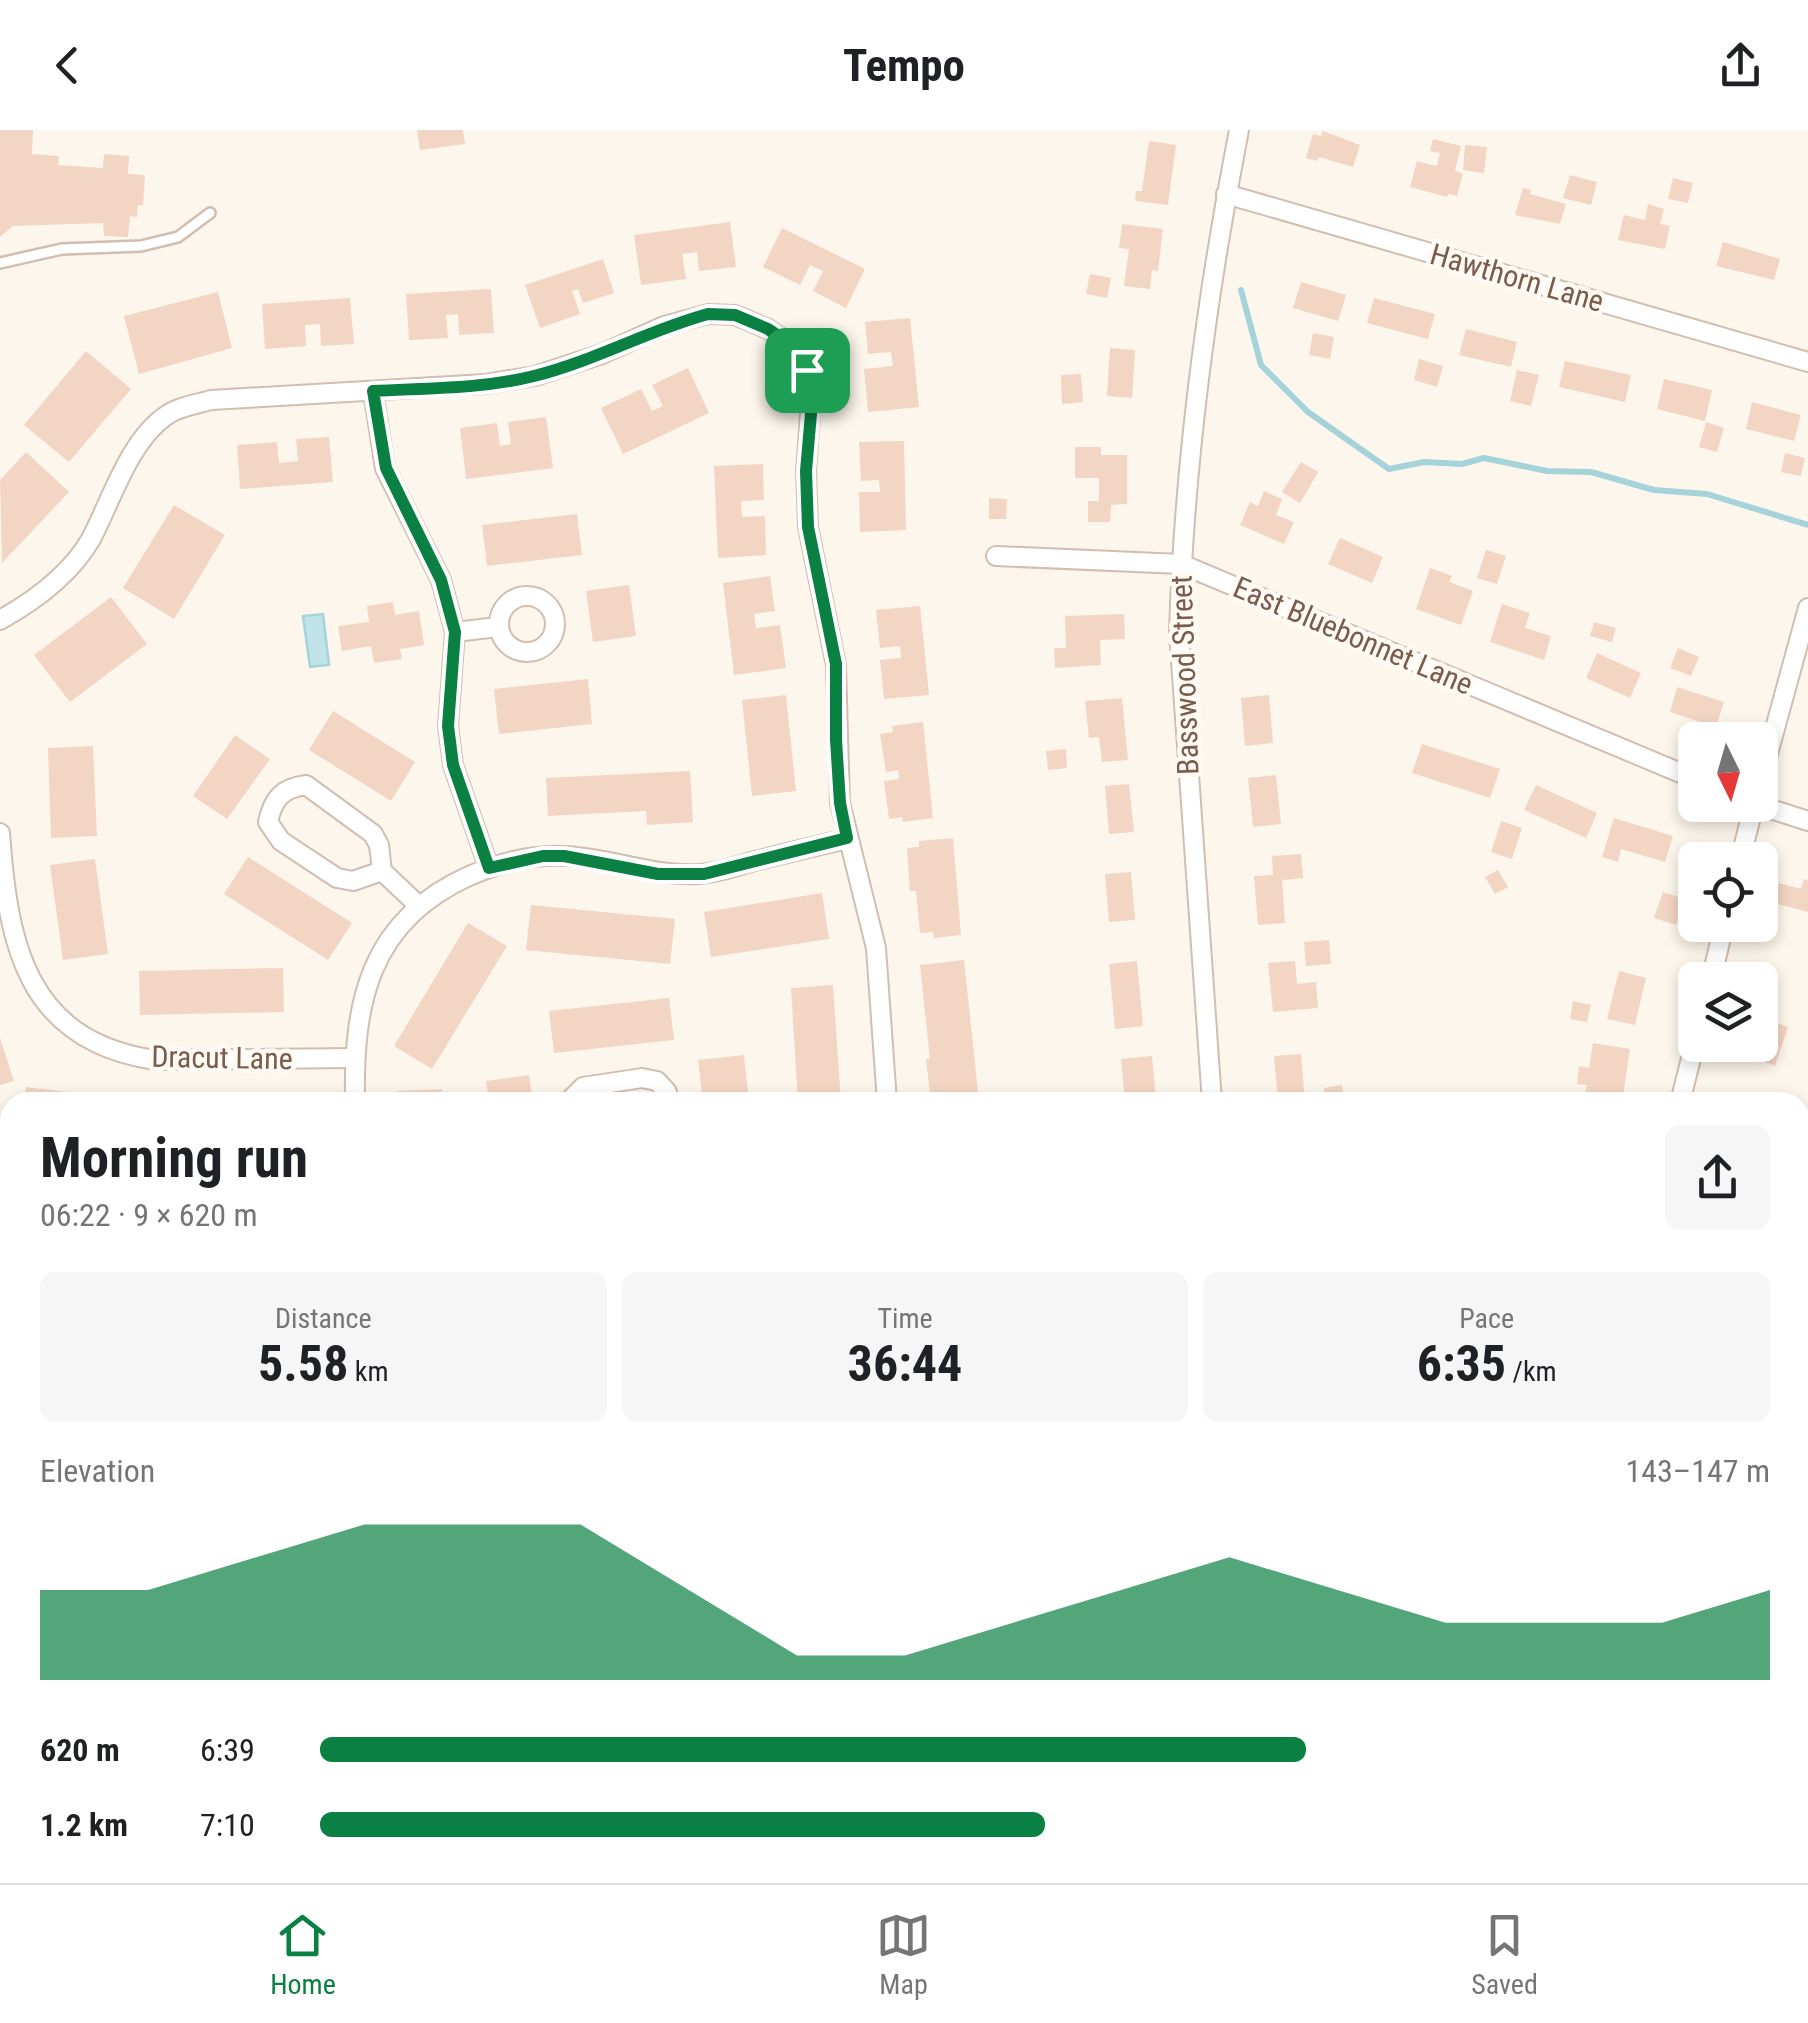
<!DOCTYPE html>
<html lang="en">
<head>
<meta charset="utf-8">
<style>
  :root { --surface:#fff; --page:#f6f6f6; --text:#202124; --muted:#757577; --line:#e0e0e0; --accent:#0b8043 }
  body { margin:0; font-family:"Roboto Condensed",sans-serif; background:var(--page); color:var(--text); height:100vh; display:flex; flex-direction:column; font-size:38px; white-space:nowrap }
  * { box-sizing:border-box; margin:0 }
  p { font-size:32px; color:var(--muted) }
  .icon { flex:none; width:55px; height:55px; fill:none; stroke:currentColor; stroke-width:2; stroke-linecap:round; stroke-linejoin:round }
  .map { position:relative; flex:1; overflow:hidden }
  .details { position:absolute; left:0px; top:962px; width:1810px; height:792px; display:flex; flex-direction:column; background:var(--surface); border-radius:30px 30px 0 0; box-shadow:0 5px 15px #0003 }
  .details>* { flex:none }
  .needle { width:65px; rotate:175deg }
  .controls { position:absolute; left:1678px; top:592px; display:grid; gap:20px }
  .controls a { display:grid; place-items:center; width:100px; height:100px; border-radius:15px; background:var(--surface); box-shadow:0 5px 15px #0003; font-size:50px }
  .pin { position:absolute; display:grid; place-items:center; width:85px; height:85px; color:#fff; margin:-42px; border-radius:20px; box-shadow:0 5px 15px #0006 }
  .round { display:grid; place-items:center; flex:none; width:105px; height:105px; border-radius:15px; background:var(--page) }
  .summary { display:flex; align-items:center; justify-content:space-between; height:170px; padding:0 40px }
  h1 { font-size:55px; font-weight:700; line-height:75px }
  .stats { display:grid; grid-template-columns:repeat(3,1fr); gap:15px; height:170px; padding:10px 40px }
  .stats div { display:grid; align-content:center; border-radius:15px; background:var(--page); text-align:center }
  .stats b { font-size:50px; font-weight:700 }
  .stats small { font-size:28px; font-weight:400 }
  .stats p { font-size:28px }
  .chart { height:280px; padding:20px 40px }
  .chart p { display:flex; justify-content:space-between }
  .chart svg { width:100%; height:180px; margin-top:10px; fill:var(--accent); opacity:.7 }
  ul { padding:0 40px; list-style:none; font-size:32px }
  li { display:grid; grid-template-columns:160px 120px 1fr; align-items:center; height:75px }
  li i { height:25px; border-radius:12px; background:var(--accent) }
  header { display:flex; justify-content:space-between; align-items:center; height:130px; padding:0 40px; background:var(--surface); font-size:45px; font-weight:700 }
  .menu { display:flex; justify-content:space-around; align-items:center; height:140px; border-top:2px solid var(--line); background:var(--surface); font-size:28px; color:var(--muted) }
  .menu a { display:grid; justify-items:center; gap:5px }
  .menu .on { color:var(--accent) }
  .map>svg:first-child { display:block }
</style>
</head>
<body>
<header><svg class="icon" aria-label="back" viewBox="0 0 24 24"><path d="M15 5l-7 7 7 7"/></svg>Tempo<svg class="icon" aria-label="share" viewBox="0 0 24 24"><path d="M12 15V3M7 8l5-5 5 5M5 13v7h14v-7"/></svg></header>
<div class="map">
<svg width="1808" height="1753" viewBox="0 0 1808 1753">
  <rect width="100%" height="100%" fill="#fdf6ec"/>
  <g fill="#bfe3e8" stroke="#a5d3da" stroke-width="2.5">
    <polygon points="323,484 329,535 310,537 303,486"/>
    <polygon points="82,1745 454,1745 456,1753 89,1753"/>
  </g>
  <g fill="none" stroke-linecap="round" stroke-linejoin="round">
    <polyline stroke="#a5d3da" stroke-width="6" points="1241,160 1261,235 1308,282 1389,339 1424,332 1462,334 1484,328 1547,341 1591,342 1654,360 1707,364 1808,395"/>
  </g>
  <g fill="#f3d5c3">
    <polygon points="0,0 33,0 32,24 59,26 58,35 103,38 104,24 129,26 128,44 145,45 143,75 138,75 137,87 130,86 128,107 104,106 103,93 13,96 0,107"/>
    <polygon points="417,0 463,0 465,14 420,20"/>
    <polygon points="1323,1 1360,15 1353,37 1319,27 1318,31 1306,28 1313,4 1321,6"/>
    <polygon points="1433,9 1461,16 1455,41 1463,44 1457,66 1448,64 1447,67 1410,57 1417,31 1437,36 1440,23 1430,21"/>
    <polygon points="1149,11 1176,15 1168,75 1135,71 1136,61 1142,61"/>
    <polygon points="1465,15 1487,17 1484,43 1463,40"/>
    <polygon points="1570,45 1597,52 1591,75 1563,68"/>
    <polygon points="1673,48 1693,53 1688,73 1668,69"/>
    <polygon points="1523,58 1531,60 1530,64 1566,74 1560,94 1515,85"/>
    <polygon points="1648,74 1664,79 1660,94 1670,96 1665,119 1618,110 1624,85 1645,90"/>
    <polygon points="730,92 736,137 699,141 697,122 682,124 686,149 641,155 634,105"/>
    <polygon points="1122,94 1163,99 1158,141 1152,140 1150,159 1124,156 1129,119 1119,118"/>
    <polygon points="782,98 865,139 846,178 813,161 823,141 810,135 800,155 763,137"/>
    <polygon points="1723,112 1780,129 1774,150 1716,136"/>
    <polygon points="603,129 614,163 583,173 578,159 572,161 580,184 540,198 525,155"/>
    <polygon points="1090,144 1111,148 1107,168 1086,164"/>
    <polygon points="1301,152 1346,165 1338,191 1293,178"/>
    <polygon points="491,159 494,203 459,205 458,184 446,185 448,208 409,210 406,164"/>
    <polygon points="218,162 232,218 139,244 124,186"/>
    <polygon points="350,168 354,214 321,216 320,194 305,195 306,216 265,219 262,174"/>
    <polygon points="1374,168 1435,184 1428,209 1367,193"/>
    <polygon points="910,188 919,277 868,282 864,239 893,236 891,222 868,224 865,192"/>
    <polygon points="1466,199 1517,212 1511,237 1459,225"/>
    <polygon points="1313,203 1334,207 1330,229 1309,225"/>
    <polygon points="1110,218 1135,220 1132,268 1107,266"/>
    <polygon points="86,221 131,259 69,332 24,295"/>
    <polygon points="1419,229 1443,236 1437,257 1414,250"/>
    <polygon points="1565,231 1631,245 1625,272 1559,257"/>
    <polygon points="688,238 709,283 623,324 601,278 641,259 652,281 663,276 652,255"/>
    <polygon points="1517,240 1539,245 1531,276 1510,271"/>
    <polygon points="1081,244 1083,272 1062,274 1061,245"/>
    <polygon points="1664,249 1712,260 1705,291 1657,279"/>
    <polygon points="1752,272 1801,285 1794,311 1746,299"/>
    <polygon points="546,287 553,338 466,349 460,298 497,293 500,316 511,314 508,292"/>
    <polygon points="1706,292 1724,298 1717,322 1699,317"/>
    <polygon points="329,307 333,352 240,359 237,315 277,312 279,333 298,331 296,309"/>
    <polygon points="904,311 906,400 860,402 859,362 880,362 879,350 861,351 859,312"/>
    <polygon points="1075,317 1101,317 1101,325 1127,325 1127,374 1111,375 1110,392 1088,392 1088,371 1099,371 1099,348 1075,348"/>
    <polygon points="26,322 69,362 2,433 0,350"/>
    <polygon points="1785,323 1805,328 1801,346 1781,342"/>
    <polygon points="1301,332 1318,342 1300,373 1282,362"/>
    <polygon points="763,334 764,370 741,371 742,387 765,386 766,425 718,428 714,336"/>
    <polygon points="1264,361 1282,369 1276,385 1294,392 1284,414 1240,395 1250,372 1258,376"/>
    <polygon points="989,368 1007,369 1006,389 989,389"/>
    <polygon points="174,375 225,405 174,489 123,458"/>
    <polygon points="577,384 582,425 487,436 482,395"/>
    <polygon points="1340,408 1383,427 1372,453 1328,434"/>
    <polygon points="1486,420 1506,426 1497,454 1477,448"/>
    <polygon points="1430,438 1452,446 1449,452 1473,461 1461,495 1416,479"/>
    <polygon points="770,446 775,481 754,484 756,498 780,495 786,538 734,545 723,453"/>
    <polygon points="629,455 636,506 593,512 586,461"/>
    <polygon points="111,467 147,514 70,572 34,525"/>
    <polygon points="393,472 395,485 419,481 424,515 400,519 402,529 374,533 371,516 342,521 338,496 369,492 367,476"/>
    <polygon points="1502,474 1530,483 1525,498 1551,506 1544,530 1490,512"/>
    <polygon points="920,476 929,565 884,569 880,530 901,528 900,516 880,518 876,480"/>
    <polygon points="1124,484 1125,509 1100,510 1101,535 1055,538 1054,518 1066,518 1065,486"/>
    <polygon points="1594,492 1616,498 1612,512 1590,506"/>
    <polygon points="1678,518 1699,527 1691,546 1670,538"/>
    <polygon points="1597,523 1641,543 1630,568 1586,548"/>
    <polygon points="588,549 592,594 499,604 494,559"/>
    <polygon points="1677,557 1724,572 1716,597 1670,582"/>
    <polygon points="786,565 796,661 752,666 742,570"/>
    <polygon points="1269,565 1273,613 1245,616 1241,568"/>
    <polygon points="1122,568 1128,630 1102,632 1099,607 1089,608 1085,571"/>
    <polygon points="333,581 415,632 391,671 309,620"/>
    <polygon points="923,592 933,688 903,692 902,687 889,689 884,651 899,649 898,640 886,642 880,604 893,602 892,596"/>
    <polygon points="235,605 270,629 227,689 193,666"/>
    <polygon points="1422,614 1500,639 1490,668 1412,643"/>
    <polygon points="93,616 97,706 51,708 48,618"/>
    <polygon points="1066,619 1067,638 1048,640 1046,621"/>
    <polygon points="690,641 693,692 647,695 646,681 548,686 546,648"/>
    <polygon points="1276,645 1281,694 1253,697 1248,648"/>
    <polygon points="1129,654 1134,702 1109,704 1105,656"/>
    <polygon points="1536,655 1597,683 1586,708 1524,680"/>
    <polygon points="1614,688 1673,706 1665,732 1621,719 1618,732 1602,727"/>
    <polygon points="1501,691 1522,698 1512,729 1491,722"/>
    <polygon points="953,708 961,805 934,808 933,802 920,803 916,761 910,761 907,718 919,717 919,711"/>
    <polygon points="1301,724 1303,748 1282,750 1285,793 1258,795 1254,746 1273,745 1272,726"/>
    <polygon points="248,727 352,793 328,830 224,764"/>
    <polygon points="95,729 108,824 63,830 50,735"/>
    <polygon points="1498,740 1508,757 1495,764 1485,747"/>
    <polygon points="1131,742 1135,790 1109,792 1105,744"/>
    <polygon points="1804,749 1808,750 1808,782 1774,773 1779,753 1801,759"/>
    <polygon points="1663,762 1685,769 1676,795 1654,788"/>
    <polygon points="822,763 829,809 711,827 704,782"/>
    <polygon points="531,775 675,789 670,834 526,820"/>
    <polygon points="468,793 507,816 432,939 394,916"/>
    <polygon points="1329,810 1331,834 1306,836 1304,812"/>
    <polygon points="964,830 979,971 931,972 926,929 930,929 920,835"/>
    <polygon points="1137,831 1143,896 1115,899 1109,834"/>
    <polygon points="1295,831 1297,854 1316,852 1318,878 1273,882 1268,833"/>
    <polygon points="283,838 284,882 140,885 139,841"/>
    <polygon points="1619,841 1646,848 1635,895 1607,889"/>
    <polygon points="833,855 841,972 798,972 791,858"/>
    <polygon points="669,868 674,910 554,923 549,881"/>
    <polygon points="1573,871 1591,875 1587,892 1570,889"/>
    <polygon points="1765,889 1788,897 1775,936 1751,927 1755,915 1760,915"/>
    <polygon points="0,908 14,951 0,955"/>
    <polygon points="1593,913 1630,919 1622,972 1584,969 1587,955 1577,954 1579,936 1589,938"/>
    <polygon points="1301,924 1305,972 1278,972 1274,926"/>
    <polygon points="744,925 749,972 703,972 698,930"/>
    <polygon points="1152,926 1156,970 1125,972 1121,929"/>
    <polygon points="529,945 533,972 489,972 486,951"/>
    <polygon points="1342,955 1344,972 1326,972 1324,958"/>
    <polygon points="26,957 133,970 133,972 24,972"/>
    <polygon points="442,959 443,972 398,972 398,961"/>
    <polygon points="0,1187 10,1190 10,1238 0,1235"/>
    <polygon points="0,1379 10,1379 10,1439 0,1440"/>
    <polygon points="495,1745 564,1745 565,1753 496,1753"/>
    <polygon points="980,1745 1039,1745 1040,1753 980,1753"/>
  </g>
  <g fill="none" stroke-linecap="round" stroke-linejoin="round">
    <g stroke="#d1beb0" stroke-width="14">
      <g id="lane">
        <polyline points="0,133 62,119 141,116 178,107 210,83"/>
        <polyline points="0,1574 10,1571"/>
        <polyline points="625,1745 625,1753"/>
        <polyline points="884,1753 891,1745"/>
      </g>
    </g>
    <g stroke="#d1beb0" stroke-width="22">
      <g id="street">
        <polyline points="1226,64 1808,232"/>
        <polyline points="373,261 385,338 441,450 455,502 448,596 453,635 489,738"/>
        <polyline points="996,426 1181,434 1695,649"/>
        <circle cx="527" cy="494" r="28"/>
        <path d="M 0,490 C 36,470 70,445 91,409 C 111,371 130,309 167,285 C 178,277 197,274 211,270 L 485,254 L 535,246 L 602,224 L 664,196 L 708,184 L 735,185 L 768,199 L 790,214 L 807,240 L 811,272 L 806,341 L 808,397 L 836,535 L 840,673 L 876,818 L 887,972"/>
        <polyline points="455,502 498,497"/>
        <polyline points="1760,653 1808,478"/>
        <polyline points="1758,675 1808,691"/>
        <path d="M 0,703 C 8,814 26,911 155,930 L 354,928"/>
        <polyline points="1740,730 1754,675"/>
        <path d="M 382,741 L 353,751 L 337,748 L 281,711 L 268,692 C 273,669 282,658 306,655 L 373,704 L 379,715 L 382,741 L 418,775"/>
        <polyline points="1711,850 1724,795"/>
        <path d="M 355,972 C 353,873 369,791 469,746 C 499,733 532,724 565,726 C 611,728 653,747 700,744 C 717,743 735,737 751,732 C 783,724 815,716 847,709"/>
        <polyline points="568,972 583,957 642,948 657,951 667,962 668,972"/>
        <path d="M 1212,972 L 1179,502 C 1184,335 1207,164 1239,0"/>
        <polyline points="1680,972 1695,913"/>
        <polyline points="0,1132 10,1137"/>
        <polyline points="1800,1597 1808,1596"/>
        <polyline points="1272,1745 1272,1753"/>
        <polyline points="1697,1745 1698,1753"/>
      </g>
    </g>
    <polyline stroke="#d9b8a5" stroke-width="4" stroke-dasharray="2.5 8" stroke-linecap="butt" points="39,1753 44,1745"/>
    <use href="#lane" stroke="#fff" stroke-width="9"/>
    <use href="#street" stroke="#fff" stroke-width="18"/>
  </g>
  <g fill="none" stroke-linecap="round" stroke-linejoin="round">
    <g stroke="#fff" stroke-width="20">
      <path id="route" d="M 708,184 L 735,185 L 768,199 L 790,214 L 807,240 L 812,272 L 806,341 L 808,397 L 836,534 L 836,610 L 840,673 L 847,708 L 704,744 L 658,744 L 564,726 L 543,726 L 489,738 L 453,635 L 448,596 L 455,502 L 441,450 L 386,338 L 373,261 C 426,258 482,259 534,246 C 594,231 649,200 708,184 Z"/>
    </g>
    <use href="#route" stroke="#0b8043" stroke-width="12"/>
  </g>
  <g text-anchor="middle" stroke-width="9" stroke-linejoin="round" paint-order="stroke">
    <g font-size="30" fill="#7a5c4d" stroke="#fffaf3">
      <text transform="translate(1517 148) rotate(16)" y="10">Hawthorn Lane</text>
      <text transform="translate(1353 506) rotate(23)" y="10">East Bluebonnet Lane</text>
      <text transform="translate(1185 545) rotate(-92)" y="10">Basswood Street</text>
      <text transform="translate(222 928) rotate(1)" y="10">Dracut Lane</text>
    </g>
  </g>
</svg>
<div class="controls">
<a><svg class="needle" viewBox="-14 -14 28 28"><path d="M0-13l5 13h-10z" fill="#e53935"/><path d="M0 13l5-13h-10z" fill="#757577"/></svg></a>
<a><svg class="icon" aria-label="locate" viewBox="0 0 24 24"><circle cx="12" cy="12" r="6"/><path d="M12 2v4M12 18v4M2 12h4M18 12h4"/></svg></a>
<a><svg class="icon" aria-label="layers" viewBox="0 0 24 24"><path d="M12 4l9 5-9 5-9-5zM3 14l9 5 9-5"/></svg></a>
</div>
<div class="pin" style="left:807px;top:240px;background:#1e9e55"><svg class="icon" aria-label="arrive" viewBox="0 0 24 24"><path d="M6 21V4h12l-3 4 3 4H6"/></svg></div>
<section class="details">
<div class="summary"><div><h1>Morning run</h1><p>06:22 · 9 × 620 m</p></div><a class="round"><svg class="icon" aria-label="share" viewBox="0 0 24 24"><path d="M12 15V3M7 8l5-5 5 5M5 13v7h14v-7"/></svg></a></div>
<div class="stats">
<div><p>Distance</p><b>5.58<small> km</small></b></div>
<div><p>Time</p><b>36:44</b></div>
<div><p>Pace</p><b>6:35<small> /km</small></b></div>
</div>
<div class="chart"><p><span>Elevation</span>143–147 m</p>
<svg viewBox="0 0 160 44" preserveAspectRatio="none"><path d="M0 44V22L10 22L20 14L30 6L40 6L50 6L60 22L70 38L80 38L90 30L100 22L110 14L120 22L130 30L140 30L150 30L160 22V44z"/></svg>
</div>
<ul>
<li><b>620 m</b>6:39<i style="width:68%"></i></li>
<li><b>1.2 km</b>7:10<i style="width:50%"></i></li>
</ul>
</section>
</div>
<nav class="menu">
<a class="on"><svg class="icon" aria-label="home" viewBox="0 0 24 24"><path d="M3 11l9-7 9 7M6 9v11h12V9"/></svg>Home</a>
<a><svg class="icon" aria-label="map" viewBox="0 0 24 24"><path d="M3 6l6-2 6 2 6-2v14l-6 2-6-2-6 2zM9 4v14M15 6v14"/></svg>Map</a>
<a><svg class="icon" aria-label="saved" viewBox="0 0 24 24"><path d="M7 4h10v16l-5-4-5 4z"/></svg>Saved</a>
</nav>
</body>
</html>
